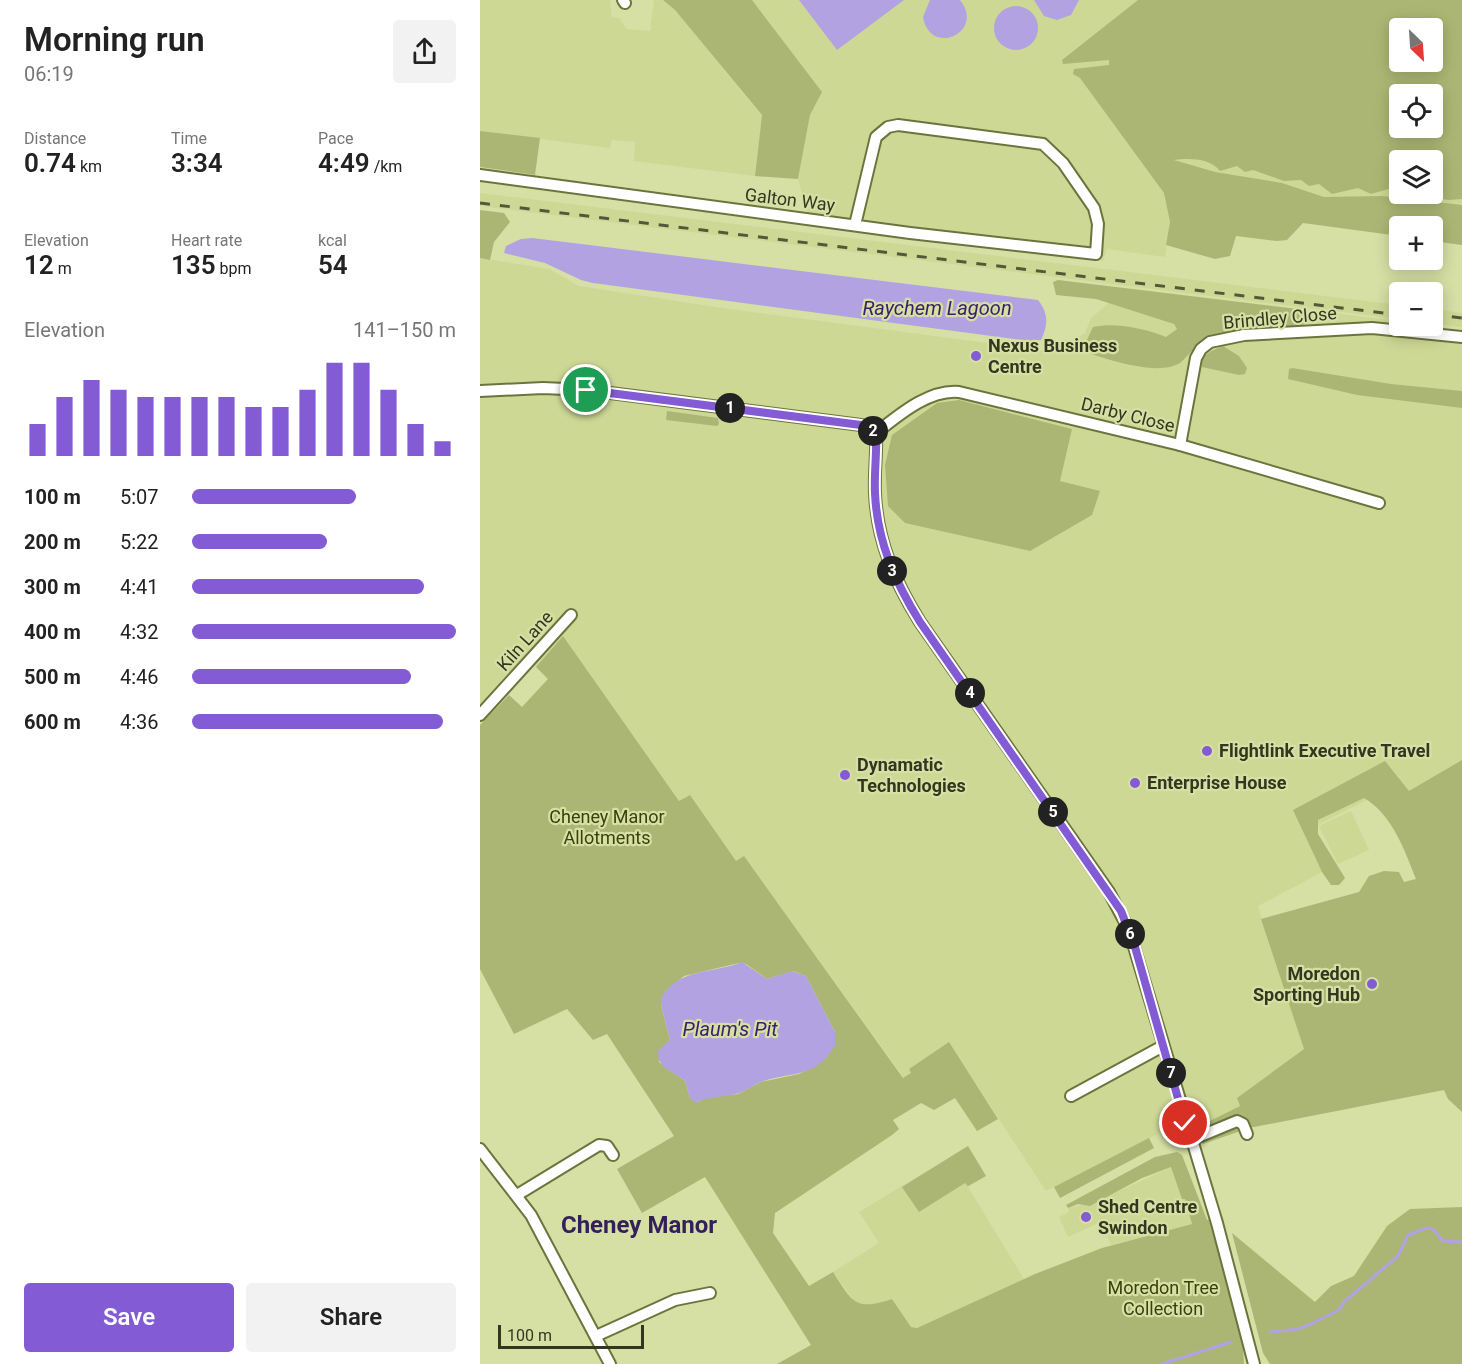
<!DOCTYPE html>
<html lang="en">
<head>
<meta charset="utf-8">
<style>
  :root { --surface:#fff; --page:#f2f2f2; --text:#222; --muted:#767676; --accent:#835bd5 }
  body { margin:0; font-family:Roboto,sans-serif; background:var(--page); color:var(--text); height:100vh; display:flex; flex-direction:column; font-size:22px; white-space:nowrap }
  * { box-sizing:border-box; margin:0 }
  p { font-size:20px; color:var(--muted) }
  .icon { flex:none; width:33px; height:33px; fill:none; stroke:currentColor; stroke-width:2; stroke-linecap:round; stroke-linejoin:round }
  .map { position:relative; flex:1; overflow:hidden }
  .panel { display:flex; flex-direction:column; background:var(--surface); width:480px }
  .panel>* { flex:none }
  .needle { width:39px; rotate:155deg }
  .buttons { position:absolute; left:909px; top:18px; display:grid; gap:12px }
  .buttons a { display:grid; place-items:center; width:54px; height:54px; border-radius:6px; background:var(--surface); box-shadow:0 3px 15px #0003; font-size:30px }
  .scale { position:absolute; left:18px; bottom:15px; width:146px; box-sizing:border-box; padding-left:6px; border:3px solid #343720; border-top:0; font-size:16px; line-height:21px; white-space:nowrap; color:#343720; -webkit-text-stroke:4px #d6dfa4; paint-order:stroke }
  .pin { position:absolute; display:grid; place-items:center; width:51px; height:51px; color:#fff; margin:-26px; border:3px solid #fff; border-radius:50%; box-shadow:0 2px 6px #0007 }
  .km { position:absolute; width:30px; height:30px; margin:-15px; border-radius:50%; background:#222; color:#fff; font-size:16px; line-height:30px; text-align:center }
  .round { display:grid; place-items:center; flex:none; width:63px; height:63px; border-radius:6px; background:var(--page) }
  .summary { display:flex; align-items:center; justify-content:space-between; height:102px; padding:0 24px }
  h1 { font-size:33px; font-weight:600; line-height:45px }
  .figures { display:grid; grid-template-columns:repeat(3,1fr); gap:9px; height:102px; padding:6px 24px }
  .figures div { display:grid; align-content:center }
  .figures b { font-size:26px; font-weight:600 }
  .figures small { font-size:16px; font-weight:400 }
  .figures p { font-size:16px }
  .chart { height:168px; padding:12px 24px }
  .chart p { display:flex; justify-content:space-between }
  .chart svg { width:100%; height:108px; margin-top:6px; stroke:var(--accent); stroke-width:6 }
  .action { display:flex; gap:12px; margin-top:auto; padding:12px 24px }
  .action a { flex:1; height:69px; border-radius:6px; background:var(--accent); color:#fff; font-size:24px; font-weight:600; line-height:69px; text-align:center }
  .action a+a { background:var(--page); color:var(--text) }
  ul { padding:0 24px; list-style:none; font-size:20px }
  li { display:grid; grid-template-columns:96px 72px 1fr; align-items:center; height:45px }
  li i { height:15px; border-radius:8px; background:var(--accent) }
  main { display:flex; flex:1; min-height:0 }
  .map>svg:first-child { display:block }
</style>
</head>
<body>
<main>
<section class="panel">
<div class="summary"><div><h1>Morning run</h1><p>06:19</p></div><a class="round"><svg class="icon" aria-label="share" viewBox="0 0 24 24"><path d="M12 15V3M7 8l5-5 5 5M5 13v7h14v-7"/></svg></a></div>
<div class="figures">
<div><p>Distance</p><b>0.74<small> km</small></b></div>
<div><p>Time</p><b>3:34</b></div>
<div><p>Pace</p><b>4:49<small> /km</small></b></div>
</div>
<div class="figures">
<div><p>Elevation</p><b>12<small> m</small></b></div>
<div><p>Heart rate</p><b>135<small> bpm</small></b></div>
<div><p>kcal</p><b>54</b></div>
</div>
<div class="chart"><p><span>Elevation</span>141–150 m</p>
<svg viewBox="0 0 160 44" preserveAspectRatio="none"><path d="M5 44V31M15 44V20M25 44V13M35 44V17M45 44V20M55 44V20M65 44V20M75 44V20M85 44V24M95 44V24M105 44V17M115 44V6M125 44V6M135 44V17M145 44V31M155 44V38"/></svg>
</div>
<ul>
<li><b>100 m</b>5:07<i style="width:62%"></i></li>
<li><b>200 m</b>5:22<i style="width:51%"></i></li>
<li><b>300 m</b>4:41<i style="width:88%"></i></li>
<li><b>400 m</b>4:32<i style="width:100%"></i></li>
<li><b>500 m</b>4:46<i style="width:83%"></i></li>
<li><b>600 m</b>4:36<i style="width:95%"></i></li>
</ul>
<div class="action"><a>Save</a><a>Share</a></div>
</section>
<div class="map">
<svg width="982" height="1364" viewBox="0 0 982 1364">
  <rect width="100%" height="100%" fill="#d6dfa4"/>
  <g fill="#ced895" fill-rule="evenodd">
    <polygon points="0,0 130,0 132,17 139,18 147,29 170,31 174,0 183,0 195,10 282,116 275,176 154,161 155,142 132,140 130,148 0,131"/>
    <path d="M 272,0 L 982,0 L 982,243 L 952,226 L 920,226 L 685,193 L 690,222 L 685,257 L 627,249 L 623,261 L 331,225 L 318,179 L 330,115 L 341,92 ZM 920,28 L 952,28 L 952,62 L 920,62 ZM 920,94 L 952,94 L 952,128 L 920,128 ZM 920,160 L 952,160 L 952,194 L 920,194 Z"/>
    <polygon points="0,193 919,305 919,319 0,206"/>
    <polygon points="0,258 69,269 99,286 249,309 576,352 605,333 611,318 646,288 919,321 920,326 951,326 982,330 982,798 908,789 824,832 842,872 778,906 824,1049 757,1098 760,1106 741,1117 698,1136 693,1126 566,1191 469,1043 429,1069 432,1073 424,1078 264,857 256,862 210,795 199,801 83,637 56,667 46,658 0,708"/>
    <polygon points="953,309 982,313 982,327 953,323"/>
    <polygon points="871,811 889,850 858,864 839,826"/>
    <polygon points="488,1146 506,1176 488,1187 544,1279 437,1328 431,1327 412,1299 387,1306 375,1302 353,1272 399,1243 379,1212"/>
    <polygon points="692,1167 702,1199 705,1198 712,1224 631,1245 621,1222 588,1237 579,1217 589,1212 588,1208 617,1201"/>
  </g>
  <g fill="#acb674" fill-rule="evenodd">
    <polygon points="183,0 272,0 342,92 330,115 318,179 275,176 282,115 195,10"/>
    <path d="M 658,0 L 982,0 L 982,199 L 969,200 L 923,194 L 952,194 L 952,160 L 920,160 L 919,192 L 912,188 L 891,194 L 878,188 L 852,194 L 839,184 L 829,186 L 821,180 L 804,181 L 773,170 L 765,172 L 757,166 L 740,171 C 730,158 709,158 694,160 L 735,172 L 802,183 L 844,197 L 902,196 L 982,205 L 982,245 L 953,241 L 952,226 L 920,226 L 919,236 L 823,223 L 807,240 L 797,241 L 756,236 L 750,256 L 735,259 L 686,245 L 690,222 L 684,193 L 600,78 L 593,74 L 594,69 L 629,65 L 629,60 L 583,64 L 582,60 ZM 920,28 L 952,28 L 952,62 L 920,62 ZM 920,94 L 952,94 L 952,128 L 920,128 Z"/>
    <polygon points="0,131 60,138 55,175 0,167"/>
    <polygon points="0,210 24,213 30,222 14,242 10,260 0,258"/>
    <path d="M 578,280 L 825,310 L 828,322 L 822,325 C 790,328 757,328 727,339 C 716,343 709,356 700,363 C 679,376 633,361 611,354 L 606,342 L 613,327 C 636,322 663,328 686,337 L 697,329 L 694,324 L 616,299 L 576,295 L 573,282 Z"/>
    <path d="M 743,346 L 759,356 L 767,368 L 765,374 L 759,375 L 722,367 C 721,353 732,351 743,346 Z"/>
    <polygon points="812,368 911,384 982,391 982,408 877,395 808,379 809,369"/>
    <polygon points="479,400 592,429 580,481 620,491 612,515 550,551 425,523 408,506 405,465 412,435 457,403"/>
    <polygon points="187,411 238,418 239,424 237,426 186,420"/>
    <path d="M 83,636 L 199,801 L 210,795 L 256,861 L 264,856 L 423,1078 L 431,1073 L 429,1069 L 469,1042 L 518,1119 L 497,1131 L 475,1098 L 454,1110 L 441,1103 L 413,1120 L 419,1129 L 412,1135 L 295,1213 L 293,1233 L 329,1286 L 353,1272 C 373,1303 375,1311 412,1299 L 431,1327 L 437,1328 L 555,1274 L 622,1248 L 712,1224 L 705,1199 L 702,1199 L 691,1167 L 662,1178 L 610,1206 L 598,1204 L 588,1208 L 586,1205 L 675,1157 L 697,1152 L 702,1155 L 727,1220 L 732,1219 L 763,1346 L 764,1364 L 297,1364 L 331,1345 L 225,1177 L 162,1213 L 137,1169 L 194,1136 L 127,1034 L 113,1040 L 87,1009 L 34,1034 L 0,969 L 0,725 L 29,695 L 42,707 L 68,679 L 56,667 ZM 259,963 L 266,964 L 287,979 L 313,971 L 326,976 L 355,1032 L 355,1045 L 336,1066 L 319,1074 L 281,1082 L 258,1094 L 222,1098 L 219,1102 L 210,1098 L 205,1081 L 179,1062 L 181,1049 L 190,1040 L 181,1005 L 185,992 L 204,976 Z"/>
    <path d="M 982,760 L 982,1112 L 968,1099 L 964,1090 L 769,1128 L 723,1144 L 718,1127 L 760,1106 L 757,1098 L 824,1049 L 781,919 L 879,892 L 889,876 L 904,871 L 919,872 L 924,882 L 936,879 C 925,851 912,814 884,798 L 838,820 L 838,834 L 865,878 L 859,885 L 851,885 L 842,872 L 813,810 L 905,761 L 929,791 Z"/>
    <polygon points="669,1138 674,1148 580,1198 574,1187"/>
    <polygon points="488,1146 506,1176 488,1186 485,1183 439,1212 422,1187"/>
    <polygon points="982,1207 982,1364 790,1364 783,1353 752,1233 835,1302 851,1286 874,1276 907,1226 930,1209"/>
  </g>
  <g fill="#b2a2e2">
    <polygon points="319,0 424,0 357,50"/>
    <path d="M 450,0 L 480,0 C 506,32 450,58 443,17 Z"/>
    <polygon points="554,0 599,0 591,15 577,20 564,16"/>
    <circle cx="536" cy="28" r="22"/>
    <path d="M 52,238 L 558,300 C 569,314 568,325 561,340 L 550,341 L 113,283 L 101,280 L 65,263 L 24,253 L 26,246 L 41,239 Z"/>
    <path d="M 262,962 L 287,979 L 312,971 L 326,976 L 355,1032 L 355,1045 C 336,1079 313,1071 284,1081 C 274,1084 266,1092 255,1094 C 240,1098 228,1096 216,1103 L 210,1098 L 205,1081 C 194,1071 177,1069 178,1051 L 190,1040 L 181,1005 L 181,998 C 199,967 234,974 262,962 Z"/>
  </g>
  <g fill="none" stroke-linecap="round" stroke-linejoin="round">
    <g stroke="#b2a2e2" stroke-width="3">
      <polyline points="791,1332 818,1329 831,1324 859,1310 864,1302 918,1256 928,1235 947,1228 953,1229 963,1241 982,1242"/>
      <polyline points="682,1364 751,1342"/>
    </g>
    <g stroke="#6c743d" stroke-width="14">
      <g id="minor">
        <polyline points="143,0 145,3"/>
        <polyline points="0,175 430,233 616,254 618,224 614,208 583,163 563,144 418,125 408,127 396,137 375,225"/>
        <path d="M 0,391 L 63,388 L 107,390 L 381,425 L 396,433 C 397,453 394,473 395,493 C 397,541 415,582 440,622 L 629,892 L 649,930 L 737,1223 L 774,1364"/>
        <path d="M 396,433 C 419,415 449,389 479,392 L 700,445 L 899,503"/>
        <polyline points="700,445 716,358 721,349 730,342 764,335 892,328 982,337"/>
        <polyline points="0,715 91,615"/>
        <polyline points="591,1096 683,1046"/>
        <polyline points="711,1140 757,1121 763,1124 767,1134"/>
        <polyline points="0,1149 51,1215 130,1364"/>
        <polyline points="37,1195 119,1145 127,1146 133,1155"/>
        <polyline points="116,1336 195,1300 230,1293"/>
      </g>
    </g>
    <use href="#minor" stroke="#fff" stroke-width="10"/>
    <g stroke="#54583a" stroke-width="3" stroke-dasharray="10 10" stroke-linecap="butt">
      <polyline points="0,203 920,315"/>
      <polyline points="952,314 982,318"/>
    </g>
  </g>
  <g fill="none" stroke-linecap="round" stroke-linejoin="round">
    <g stroke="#fff" stroke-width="12">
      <path id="route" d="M 106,390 L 381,425 L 396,433 C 397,453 394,473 395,493 C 397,541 415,582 440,622 L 641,911 L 655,947 L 705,1123"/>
    </g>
    <use href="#route" stroke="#835bd5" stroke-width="8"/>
  </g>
  <g fill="#835bd5" stroke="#d6dfa4" stroke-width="2">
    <circle cx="496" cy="356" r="6"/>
    <circle cx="727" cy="751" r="6"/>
    <circle cx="365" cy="775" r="6"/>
    <circle cx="655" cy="783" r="6"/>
    <circle cx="892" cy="984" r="6"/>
    <circle cx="606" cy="1217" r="6"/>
  </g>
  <g text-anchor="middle" stroke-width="4.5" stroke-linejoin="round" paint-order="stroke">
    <g font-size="18" fill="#343720" stroke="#d6dfa4">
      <text transform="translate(310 200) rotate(7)" y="6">Galton Way</text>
      <text transform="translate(800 318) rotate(-5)" y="6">Brindley Close</text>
      <text transform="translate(648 415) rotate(14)" y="6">Darby Close</text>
      <text transform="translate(45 641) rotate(-48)" y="6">Kiln Lane</text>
    </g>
    <g font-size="18" font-weight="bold" fill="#343720" stroke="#d6dfa4" text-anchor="start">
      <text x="508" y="352">Nexus Business<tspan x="508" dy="21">Centre</tspan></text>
      <text x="739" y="757">Flightlink Executive Travel</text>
      <text x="377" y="771">Dynamatic<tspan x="377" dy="21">Technologies</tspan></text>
      <text x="667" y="789">Enterprise House</text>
      <text x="880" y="980" text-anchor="end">Moredon<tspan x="880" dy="21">Sporting Hub</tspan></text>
      <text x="618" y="1213">Shed Centre<tspan x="618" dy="21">Swindon</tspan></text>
    </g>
    <g font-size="18" fill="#3a400a" stroke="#d6dfa4">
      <text x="127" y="823">Cheney Manor<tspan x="127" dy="21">Allotments</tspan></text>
      <text x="683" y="1294">Moredon Tree<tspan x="683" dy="21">Collection</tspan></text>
    </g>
    <g font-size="20" font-style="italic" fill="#391e68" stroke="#d6dfa4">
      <text x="457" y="315">Raychem Lagoon</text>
      <text x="250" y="1036">Plaum's Pit</text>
    </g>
    <g font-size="24" font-weight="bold" fill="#331f59" stroke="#d6dfa4">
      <text x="159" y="1233">Cheney Manor</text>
    </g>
  </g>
</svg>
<div class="buttons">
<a><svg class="needle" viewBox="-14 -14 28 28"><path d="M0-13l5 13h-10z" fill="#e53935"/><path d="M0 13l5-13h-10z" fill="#767676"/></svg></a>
<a><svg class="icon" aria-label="locate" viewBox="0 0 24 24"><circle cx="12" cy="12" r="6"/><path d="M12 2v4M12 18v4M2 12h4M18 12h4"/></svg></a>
<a><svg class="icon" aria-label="layers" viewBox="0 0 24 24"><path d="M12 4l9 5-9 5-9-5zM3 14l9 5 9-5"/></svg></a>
<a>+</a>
<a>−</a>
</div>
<div class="scale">100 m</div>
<div class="pin" style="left:106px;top:390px;background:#1e9e55"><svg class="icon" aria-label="arrive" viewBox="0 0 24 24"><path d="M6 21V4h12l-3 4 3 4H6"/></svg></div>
<div class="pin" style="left:705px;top:1123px;background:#d93025"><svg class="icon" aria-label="check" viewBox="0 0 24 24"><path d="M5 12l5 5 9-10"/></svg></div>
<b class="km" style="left:250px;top:408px">1</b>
<b class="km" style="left:393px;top:431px">2</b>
<b class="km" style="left:412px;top:571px">3</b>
<b class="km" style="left:490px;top:693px">4</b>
<b class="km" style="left:573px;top:812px">5</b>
<b class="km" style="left:650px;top:934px">6</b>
<b class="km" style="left:691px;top:1073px">7</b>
</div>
</main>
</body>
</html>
